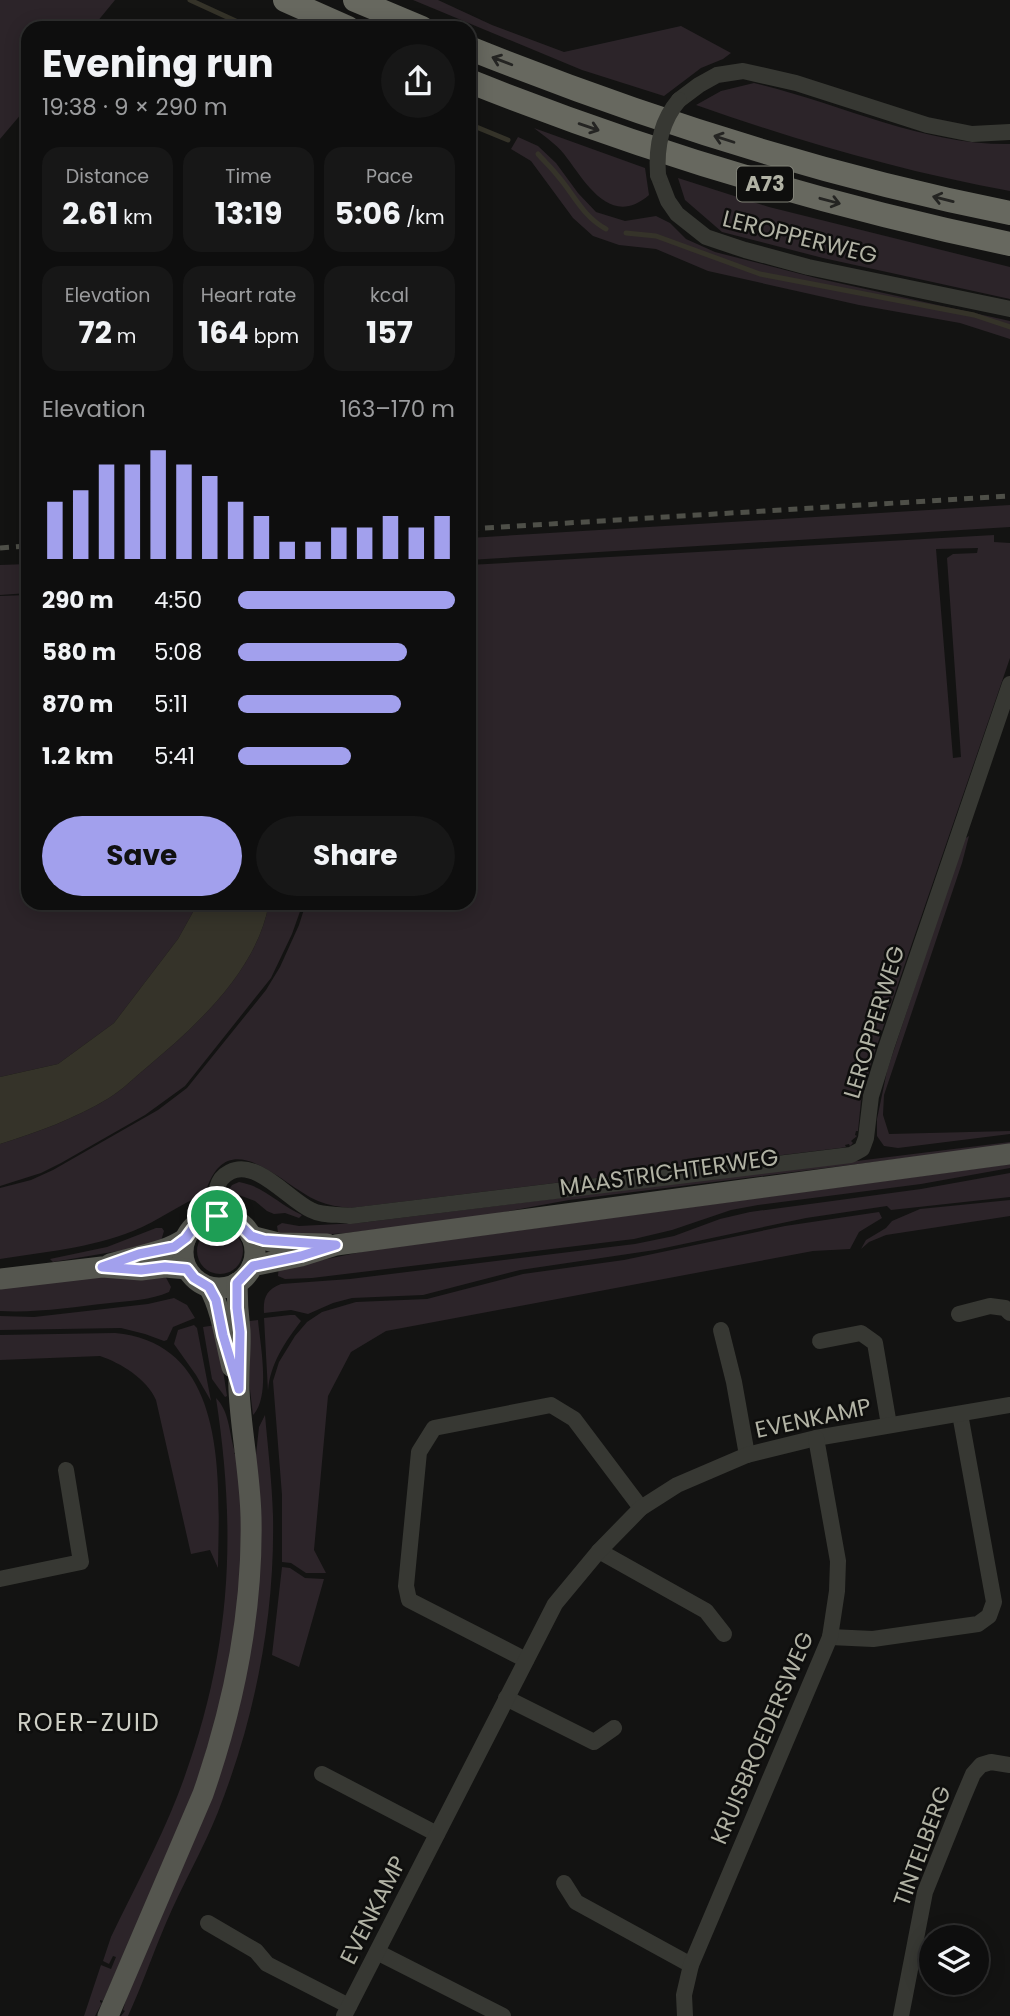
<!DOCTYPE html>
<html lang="en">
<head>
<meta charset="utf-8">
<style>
  :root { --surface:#0e0e0e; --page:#171717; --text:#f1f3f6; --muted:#9b9c9e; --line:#2e2e2e; --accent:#a2a0ed }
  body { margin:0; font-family:Poppins,sans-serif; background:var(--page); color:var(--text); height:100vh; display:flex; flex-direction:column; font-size:26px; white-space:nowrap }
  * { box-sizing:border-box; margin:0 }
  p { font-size:23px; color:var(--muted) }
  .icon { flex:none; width:38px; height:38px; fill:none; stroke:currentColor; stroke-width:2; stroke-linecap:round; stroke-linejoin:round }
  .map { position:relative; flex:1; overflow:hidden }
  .details { position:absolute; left:21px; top:21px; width:455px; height:889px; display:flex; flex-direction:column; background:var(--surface); border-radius:21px; box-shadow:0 4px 18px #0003,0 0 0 2px var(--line) }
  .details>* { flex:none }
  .controls { position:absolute; left:919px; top:1925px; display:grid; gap:14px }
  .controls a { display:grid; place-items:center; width:70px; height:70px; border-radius:50%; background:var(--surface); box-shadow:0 4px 18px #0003,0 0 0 2px var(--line); font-size:35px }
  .pin { position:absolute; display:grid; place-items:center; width:60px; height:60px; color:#fff; margin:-30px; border:4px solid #fff; border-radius:50%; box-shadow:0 2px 7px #0007 }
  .round { display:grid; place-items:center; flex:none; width:74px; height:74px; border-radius:37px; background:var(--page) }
  .headline { display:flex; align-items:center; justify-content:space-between; height:119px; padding:0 21px }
  h1 { font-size:38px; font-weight:700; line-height:52px }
  .stats { display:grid; grid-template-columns:repeat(3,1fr); gap:10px; height:119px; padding:7px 21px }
  .stats div { display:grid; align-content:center; border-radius:18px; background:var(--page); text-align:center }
  .stats b { font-size:30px; font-weight:700 }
  .stats small { font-size:19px; font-weight:400 }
  .stats p { font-size:19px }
  .chart { height:196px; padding:14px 21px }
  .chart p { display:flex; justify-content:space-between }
  .chart svg { width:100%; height:126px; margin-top:7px; stroke:var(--accent); stroke-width:6 }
  .action { display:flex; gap:14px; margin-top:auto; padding:14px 21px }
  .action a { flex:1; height:80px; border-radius:42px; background:var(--accent); color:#111; font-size:28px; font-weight:700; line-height:80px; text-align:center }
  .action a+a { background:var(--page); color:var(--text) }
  ul { padding:0 21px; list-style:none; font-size:23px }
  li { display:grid; grid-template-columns:112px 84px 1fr; align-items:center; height:52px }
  li i { height:18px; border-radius:9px; background:var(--accent) }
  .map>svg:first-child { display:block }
</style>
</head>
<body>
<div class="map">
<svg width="1010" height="2016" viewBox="0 0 1010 2016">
  <rect width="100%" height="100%" fill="#131312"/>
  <g fill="#2c2429" fill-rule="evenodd">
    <polygon points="0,0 115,0 92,28 28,28 28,106 0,139"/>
    <polygon points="413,0 438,0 492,25 564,52 681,26 731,53 723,59 701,68 664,96 582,70"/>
    <path d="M 754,83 C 840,103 921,145 1010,144 L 1010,191 C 904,172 798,141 696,105 L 721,91 Z"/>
    <path d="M 534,128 L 645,168 L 649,195 C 610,229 585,181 564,154 C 556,144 544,136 534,128 Z"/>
    <polygon points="518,137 538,146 556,163 578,193 596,212 625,221 656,216 670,223 686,239 715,252 816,278 1010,321 1010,339 960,323 859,305 708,271 656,249 619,245 593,236 573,218 531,161 511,149"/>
    <polygon points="678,178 769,207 1010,267 1010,299 823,258 722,232 685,200"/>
    <polygon points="1010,505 1010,527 469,560 469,538"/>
    <path d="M 994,535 L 994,542 L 1010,543 L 1010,658 L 872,1060 L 861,1101 L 858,1131 L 856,1131 L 855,1135 L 857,1136 L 851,1141 L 853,1143 L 850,1146 L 849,1144 L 845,1145 L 846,1147 L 840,1148 L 350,1208 C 339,1207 328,1205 318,1201 C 281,1185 227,1120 205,1194 C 180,1204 158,1221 133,1231 C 91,1248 44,1252 0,1259 L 0,1188 L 31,1180 L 53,1170 L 158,1110 L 187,1088 L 266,990 L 280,967 L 299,925 L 306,903 L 469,903 L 469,565 ZM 978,548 L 977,553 L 953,554 L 947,558 L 961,757 L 953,758 L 936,549 Z"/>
    <polygon points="28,564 28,593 0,595 0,565"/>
    <polygon points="28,595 28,903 198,903 178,939 114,1023 58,1064 0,1077 0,596"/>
    <polygon points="969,836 962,863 884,1095 883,1115 889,1134 1010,1131 1010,1134 898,1148 884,1146 877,1136 877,1119 887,1071 964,839"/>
    <path d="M 269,903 L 303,903 L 292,934 L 271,978 L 185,1086 L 145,1115 L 61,1163 L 41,1173 L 0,1186 L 0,1144 C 37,1132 75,1119 109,1098 C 122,1090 134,1078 146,1068 C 197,1025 257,971 269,903 Z"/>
    <polygon points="1010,1142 1010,1145 569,1200 466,1219 346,1233 279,1238 277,1226 282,1223 299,1226 359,1223"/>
    <polygon points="1010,1164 1010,1168 921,1184 758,1205 731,1210 672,1230 634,1239 312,1278 285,1279 278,1276 279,1265 312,1262 366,1251"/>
    <path d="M 1010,1173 L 1010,1197 L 891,1210 L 887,1206 L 806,1218 L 655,1250 L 520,1270 L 423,1295 L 352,1298 L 333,1303 L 308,1314 L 291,1310 L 264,1313 C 263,1298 266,1290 281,1284 L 350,1279 L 635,1244 L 674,1236 L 720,1219 L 750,1212 L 921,1189 Z"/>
    <path d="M 239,1182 C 264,1186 279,1205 302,1215 L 299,1218 L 285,1213 L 274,1214 L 267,1211 L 255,1201 L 228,1191 L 232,1185 Z"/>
    <polygon points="1010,1200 1010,1216 886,1235 869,1242 861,1249 866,1240 886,1228 892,1221 920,1209"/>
    <polygon points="879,1212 882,1218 859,1232 850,1249 813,1251 386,1331 351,1352 328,1396 314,1550 326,1573 306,1573 291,1563 282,1562 282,1495 273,1381 279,1362 295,1336 307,1322 322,1312 356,1302 427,1299 523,1274 624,1260 785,1226"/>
    <circle cx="220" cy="1251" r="23"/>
    <polygon points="156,1228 162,1228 164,1231 160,1244 53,1262 50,1259 107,1247"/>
    <path d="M 163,1272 L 171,1287 L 169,1292 C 151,1300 129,1301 110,1303 C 73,1307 37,1313 0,1311 L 0,1288 L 97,1277 Z"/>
    <polygon points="174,1298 187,1305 195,1318 173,1327 167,1340 164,1341 145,1334 121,1328 0,1330 0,1316 34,1317 148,1304"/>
    <path d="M 290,1315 L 295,1315 L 301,1321 C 285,1342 270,1364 268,1391 L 264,1318 Z"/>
    <path d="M 258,1320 C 260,1344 271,1396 253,1415 L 242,1322 Z"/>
    <polygon points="194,1325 197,1328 211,1401 196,1375 174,1344 178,1330"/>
    <polygon points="216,1325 227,1396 225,1397 212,1379 203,1327"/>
    <path d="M 115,1333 C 230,1343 219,1483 218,1568 L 210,1550 L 191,1554 L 156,1400 C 147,1379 121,1363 100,1356 L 0,1360 L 0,1335 Z"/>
    <path d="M 216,1398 C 230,1412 229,1434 235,1452 L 234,1454 L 236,1454 L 242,1498 L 239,1606 L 225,1690 L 189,1807 L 103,2001 L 100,2000 L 100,2002 L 102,2003 L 95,2016 L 84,2016 L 101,1965 L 111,1969 L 116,1957 L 113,1956 L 109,1964 L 103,1961 L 111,1937 C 133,1891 158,1845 177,1797 C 230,1661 238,1542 216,1398 Z"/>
    <path d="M 265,1415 C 268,1449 272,1482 273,1516 C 275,1617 255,1718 218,1812 C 203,1850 182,1885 166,1923 C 153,1953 142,1986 128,2016 L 121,2016 L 125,2011 L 123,2010 L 133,1976 L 223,1758 L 259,1427 Z"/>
    <polygon points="282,1567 290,1568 305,1578 324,1579 299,1667 272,1655"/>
  </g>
  <path fill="#353329" d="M 198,903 L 269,903 C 257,971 197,1025 146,1068 C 134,1078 122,1090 109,1098 C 75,1119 37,1132 0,1144 L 0,1077 L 58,1064 L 114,1023 L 178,939 Z"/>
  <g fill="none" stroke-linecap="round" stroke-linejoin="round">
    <g stroke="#353329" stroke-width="5">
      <polyline points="190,0 251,28"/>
      <polyline points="469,124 508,140"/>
      <path d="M 538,154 C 544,161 551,167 557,175 C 574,194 582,216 606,229"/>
      <polyline points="626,233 656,236 760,274 974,315 1010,327"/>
    </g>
    <g stroke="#373833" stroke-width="16">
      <polyline points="679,100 699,85 717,75 743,71 796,83 927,125 972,134 1010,132"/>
      <polyline points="658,175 668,201 677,214 706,237 745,250 808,267 1010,309"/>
      <path d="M 217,1216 C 216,1199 212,1181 230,1172 C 256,1158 289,1200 311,1210 C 322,1216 338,1214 350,1216 L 851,1155 L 862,1149 L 866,1138 L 871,1096 L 886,1048 L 1010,684"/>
      <polyline points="959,1314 990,1306 1005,1308 1010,1313"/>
      <polyline points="721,1330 734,1382 747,1455"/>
      <polyline points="820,1341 861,1333 875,1343 889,1425"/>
      <polyline points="599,1551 706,1611 724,1634"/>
      <polyline points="0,1579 81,1562 66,1470"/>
      <polyline points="830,1637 873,1639 978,1624 989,1616 994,1602 960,1414"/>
      <polyline points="526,1660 409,1600 406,1586 419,1452 434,1428 551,1405 574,1419 641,1508"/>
      <polyline points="506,1698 594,1742 614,1728"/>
      <polyline points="322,1774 437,1834"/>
      <polyline points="564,1883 576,1902 691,1965"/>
      <polyline points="208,1923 256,1951 267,1964 349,2006"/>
      <polyline points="377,1952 503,2016"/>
      <polyline points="344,2016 555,1604 599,1551 641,1508 677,1485 747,1455 816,1438 1010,1405"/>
      <polyline points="685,2016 684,1995 691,1965 830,1637 837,1591 838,1561 816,1438"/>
      <polyline points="901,2016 925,1892 962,1800 973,1774 981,1765 991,1762 1010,1765"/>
    </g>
    <g stroke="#55564f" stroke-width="21">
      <circle cx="219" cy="1252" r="36"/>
      <polyline points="251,1236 278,1243 327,1244"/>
      <path d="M 110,1264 C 135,1256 165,1253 186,1238"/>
      <polyline points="252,1266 301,1256 336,1245 1010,1154"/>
      <polyline points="0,1279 102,1267 141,1270 165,1267 187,1269"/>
      <path d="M 209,1287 C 222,1311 225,1340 232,1367"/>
      <path d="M 108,2016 L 203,1794 C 234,1705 253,1612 251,1517 C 250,1474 241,1432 239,1390 C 238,1370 241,1350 240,1331 C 238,1315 237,1300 237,1283"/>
    </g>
    <g stroke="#67685f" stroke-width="24">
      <polyline points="285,0 348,28"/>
      <polyline points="355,0 422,28"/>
      <path d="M 469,48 C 643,118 825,176 1010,213"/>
      <path d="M 469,81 C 644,151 825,205 1010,244"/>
    </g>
    <g stroke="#4e4f48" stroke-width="5" stroke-dasharray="9 7" stroke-linecap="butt">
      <polyline points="469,529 1010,496"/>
      <polyline points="0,548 28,546"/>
    </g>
    <path stroke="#373833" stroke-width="16" d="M 658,175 C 656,148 661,121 679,100"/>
  </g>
  <defs><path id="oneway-shaft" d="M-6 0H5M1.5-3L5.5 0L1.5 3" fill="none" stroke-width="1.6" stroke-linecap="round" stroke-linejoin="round" transform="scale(1.75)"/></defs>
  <g stroke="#242422">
    <use href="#oneway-shaft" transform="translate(502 61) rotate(-159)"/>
    <use href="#oneway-shaft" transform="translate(589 127) rotate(19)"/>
    <use href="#oneway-shaft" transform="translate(724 139) rotate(-162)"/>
    <use href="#oneway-shaft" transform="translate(943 199) rotate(-166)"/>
    <use href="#oneway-shaft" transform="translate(830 201) rotate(15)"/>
  </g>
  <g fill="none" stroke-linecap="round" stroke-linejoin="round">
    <g stroke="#fff" stroke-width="14">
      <polygon id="route" points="217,1216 234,1219 251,1236 264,1240 336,1245 301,1256 253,1266 237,1283 237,1308 240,1332 239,1389 223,1335 216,1300 209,1287 194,1278 187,1269 165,1267 141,1270 102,1267 139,1254 174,1247 186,1238 197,1223"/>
    </g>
    <use href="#route" stroke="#a2a0ed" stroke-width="9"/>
  </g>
  <g text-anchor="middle" stroke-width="5" stroke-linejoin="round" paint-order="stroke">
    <rect fill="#0e0e0d" stroke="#808177" stroke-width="2" x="737" y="166.5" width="56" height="35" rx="5"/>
    <g font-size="21" font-weight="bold" fill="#b1b2a4">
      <text x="765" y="191">A73</text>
    </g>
    <g font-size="23" fill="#b1b2a4" stroke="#0e0e0d">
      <text transform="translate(800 237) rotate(14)" y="8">LEROPPERWEG</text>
      <text transform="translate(874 1022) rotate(-73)" y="8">LEROPPERWEG</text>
      <text transform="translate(669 1172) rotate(-8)" y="8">MAASTRICHTERWEG</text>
      <text transform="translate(813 1418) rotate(-12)" y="8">EVENKAMP</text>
      <text transform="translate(762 1738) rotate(-67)" y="8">KRUISBROEDERSWEG</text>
      <text transform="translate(922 1846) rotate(-70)" y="8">TINTELBERG</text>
      <text transform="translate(373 1910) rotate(-63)" y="8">EVENKAMP</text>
    </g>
    <g font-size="24" letter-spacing="2" fill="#cecfc5" stroke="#0e0e0d">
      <text x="89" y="1731">ROER-ZUID</text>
    </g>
  </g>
</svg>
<div class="controls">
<a><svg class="icon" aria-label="layers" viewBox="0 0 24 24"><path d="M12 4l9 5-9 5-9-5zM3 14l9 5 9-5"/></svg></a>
</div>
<div class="pin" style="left:217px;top:1216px;background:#1e9e55"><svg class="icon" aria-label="arrive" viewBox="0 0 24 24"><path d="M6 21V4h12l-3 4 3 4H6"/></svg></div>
<section class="details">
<div class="headline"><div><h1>Evening run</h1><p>19:38 · 9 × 290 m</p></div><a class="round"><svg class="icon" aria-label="share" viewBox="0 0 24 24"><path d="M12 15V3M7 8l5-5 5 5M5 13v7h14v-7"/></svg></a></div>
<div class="stats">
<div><p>Distance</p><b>2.61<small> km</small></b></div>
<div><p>Time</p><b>13:19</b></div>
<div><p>Pace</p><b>5:06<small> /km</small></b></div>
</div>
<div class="stats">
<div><p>Elevation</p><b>72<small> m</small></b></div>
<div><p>Heart rate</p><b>164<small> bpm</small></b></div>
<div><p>kcal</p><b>157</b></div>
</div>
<div class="chart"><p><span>Elevation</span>163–170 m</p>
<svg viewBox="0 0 160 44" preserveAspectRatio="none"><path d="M5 44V24M15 44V20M25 44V11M35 44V11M45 44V6M55 44V11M65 44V15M75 44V24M85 44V29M95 44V38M105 44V38M115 44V33M125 44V33M135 44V29M145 44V33M155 44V29"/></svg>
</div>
<ul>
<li><b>290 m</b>4:50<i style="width:100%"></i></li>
<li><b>580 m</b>5:08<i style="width:78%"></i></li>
<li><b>870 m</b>5:11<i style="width:75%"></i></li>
<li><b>1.2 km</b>5:41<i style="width:52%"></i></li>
</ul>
<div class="action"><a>Save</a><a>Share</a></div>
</section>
</div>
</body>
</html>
